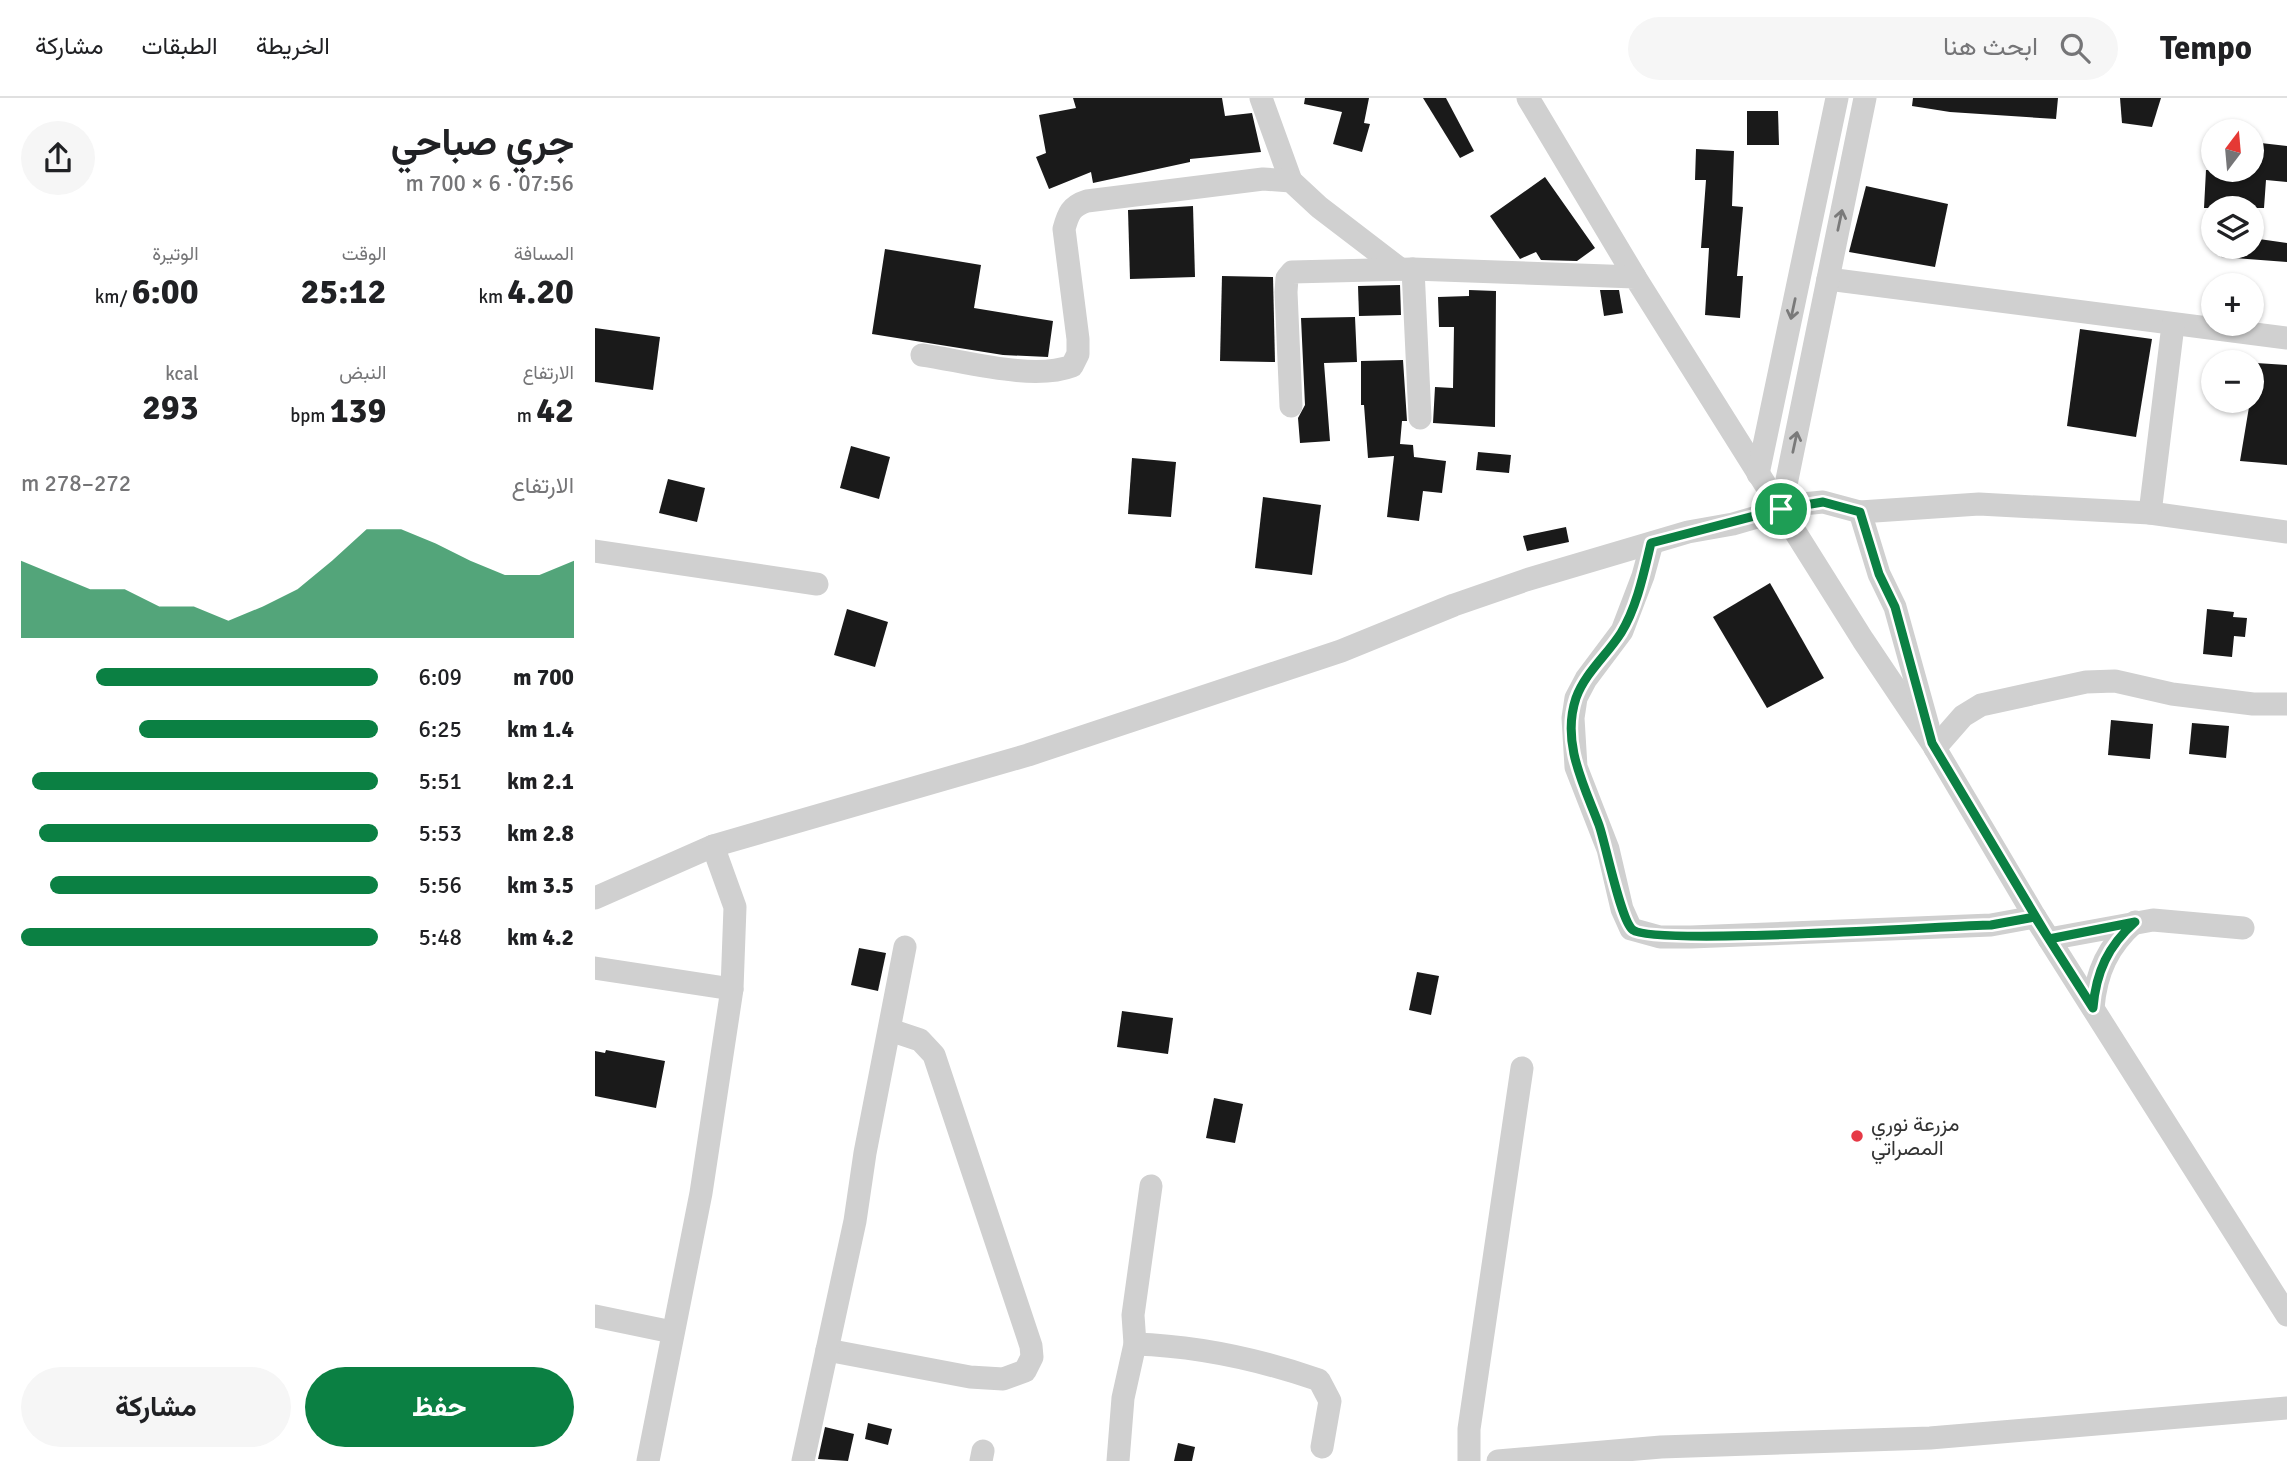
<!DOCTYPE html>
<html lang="ar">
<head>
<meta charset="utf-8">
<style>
  :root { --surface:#fff; --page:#f6f6f6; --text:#202124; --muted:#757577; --line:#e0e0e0; --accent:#0b8043 }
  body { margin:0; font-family:Signika,Vazirmatn,sans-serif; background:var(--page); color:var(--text); direction:rtl; height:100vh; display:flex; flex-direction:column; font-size:26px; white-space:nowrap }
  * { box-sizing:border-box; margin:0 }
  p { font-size:23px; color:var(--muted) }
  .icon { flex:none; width:38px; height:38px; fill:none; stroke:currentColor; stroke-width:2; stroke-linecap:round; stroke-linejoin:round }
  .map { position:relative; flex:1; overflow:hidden; direction:ltr }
  .panel { display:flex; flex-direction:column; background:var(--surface); width:595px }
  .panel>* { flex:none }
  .needle { width:46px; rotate:16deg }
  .tools { position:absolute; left:1606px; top:21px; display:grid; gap:14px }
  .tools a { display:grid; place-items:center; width:63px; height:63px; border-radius:50%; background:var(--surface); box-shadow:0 2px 5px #0004; font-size:35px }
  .pin { position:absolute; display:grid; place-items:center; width:60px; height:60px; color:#fff; margin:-30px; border:4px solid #fff; border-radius:50%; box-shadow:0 2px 7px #0007 }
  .round { display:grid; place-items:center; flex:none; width:74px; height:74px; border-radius:37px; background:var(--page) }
  .head { display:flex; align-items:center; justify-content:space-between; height:119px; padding:0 21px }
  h1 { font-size:38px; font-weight:700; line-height:52px }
  .metrics { display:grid; grid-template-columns:repeat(3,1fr); gap:10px; height:119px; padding:7px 21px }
  .metrics div { display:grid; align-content:center }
  .metrics b { font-size:35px; font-weight:700 }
  .metrics small { font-size:19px; font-weight:400 }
  .metrics p { font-size:19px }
  .chart { height:196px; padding:14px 21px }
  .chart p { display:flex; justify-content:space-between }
  .chart svg { width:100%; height:126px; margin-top:7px; fill:var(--accent); opacity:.7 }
  .action { display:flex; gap:14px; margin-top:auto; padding:14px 21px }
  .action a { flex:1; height:80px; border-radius:42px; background:var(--accent); color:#fff; font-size:28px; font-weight:700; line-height:80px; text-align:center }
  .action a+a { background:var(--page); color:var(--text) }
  ul { padding:0 21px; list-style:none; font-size:23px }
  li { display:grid; grid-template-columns:112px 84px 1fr; align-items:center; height:52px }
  li i { height:18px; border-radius:9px; background:var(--accent) }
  header { display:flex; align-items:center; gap:42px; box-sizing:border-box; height:98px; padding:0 35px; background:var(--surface); border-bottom:2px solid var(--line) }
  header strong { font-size:33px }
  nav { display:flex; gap:38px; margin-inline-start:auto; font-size:24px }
  .search { width:490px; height:63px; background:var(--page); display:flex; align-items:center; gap:18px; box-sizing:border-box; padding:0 24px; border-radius:38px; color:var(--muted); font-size:26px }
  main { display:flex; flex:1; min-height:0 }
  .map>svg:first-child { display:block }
</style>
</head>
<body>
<header>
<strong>Tempo</strong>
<div class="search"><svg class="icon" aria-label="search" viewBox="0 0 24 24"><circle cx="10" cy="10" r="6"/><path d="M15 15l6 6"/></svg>ابحث هنا</div>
<nav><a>الخريطة</a><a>الطبقات</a><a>مشاركة</a></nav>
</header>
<main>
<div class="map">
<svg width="1692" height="1363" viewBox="0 0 1692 1363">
  <rect width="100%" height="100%" fill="#fff"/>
  <g fill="#1a1a1a">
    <polygon points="478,0 627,0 630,18 657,15 666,54 595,61 595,64 498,85 496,74 454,91 441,59 451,55 444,17 481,10"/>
    <polygon points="710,0 774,0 769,25 775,26 767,54 738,46 747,14 709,6"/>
    <polygon points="828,0 851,0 879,53 865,60"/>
    <polygon points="1318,0 1463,0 1461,21 1355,14 1317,8"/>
    <polygon points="1525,0 1566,0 1557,29 1527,25"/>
    <polygon points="1152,13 1183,13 1184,47 1152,47"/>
    <polygon points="1657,44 1692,48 1692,84 1671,82 1669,110 1609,110 1611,72 1657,72"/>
    <polygon points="1101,51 1139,53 1137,108 1148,109 1142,178 1148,178 1145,220 1110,217 1114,150 1106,150 1111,82 1100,82"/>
    <polygon points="950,79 1000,150 982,163 946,162 941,154 925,161 895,118"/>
    <polygon points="1271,88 1353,106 1340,169 1254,154"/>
    <polygon points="598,108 600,179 535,181 533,112"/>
    <polygon points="1657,140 1692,145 1692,164 1626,159 1627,149 1657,149"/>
    <polygon points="290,151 386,167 379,210 458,223 453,259 408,257 277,236"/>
    <polygon points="627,178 678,179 680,264 625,263"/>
    <polygon points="805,187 806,217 764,218 763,188"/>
    <polygon points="874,192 901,193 900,329 838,325 840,289 858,290 859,229 844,229 843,199 874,198"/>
    <polygon points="1005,192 1024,192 1028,215 1009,218"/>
    <polygon points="760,219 762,264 729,265 735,343 705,345 703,320 710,307 706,220"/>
    <polygon points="0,230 65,239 58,292 0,284"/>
    <polygon points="1485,231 1557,241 1541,339 1472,328"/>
    <polygon points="808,262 812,323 807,323 805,346 818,347 819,359 851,363 847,395 828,393 824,423 792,419 799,358 773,360 769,307 766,307 766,263"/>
    <polygon points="1661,265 1692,267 1692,367 1645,363 1655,303 1657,303"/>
    <polygon points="256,348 295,359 284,401 245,390"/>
    <polygon points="883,354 916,357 914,375 881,372"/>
    <polygon points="537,360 581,364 576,419 533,416"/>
    <polygon points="73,381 110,390 102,424 64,415"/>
    <polygon points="668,399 726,407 717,477 660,470"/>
    <polygon points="971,429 974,444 932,453 928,438"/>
    <polygon points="1175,485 1229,580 1172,610 1118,519"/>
    <polygon points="252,511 293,524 280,569 239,557"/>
    <polygon points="1612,511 1639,514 1638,519 1652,520 1650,539 1639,538 1637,559 1608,556"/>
    <polygon points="1516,622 1558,626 1555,661 1513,657"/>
    <polygon points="1597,625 1634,628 1631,660 1594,656"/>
    <polygon points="264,850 291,855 283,893 256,887"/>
    <polygon points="822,874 844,878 836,917 814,912"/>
    <polygon points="527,913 578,920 573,956 522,949"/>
    <polygon points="11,952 70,963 61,1010 0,998 0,953 10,955"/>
    <polygon points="619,1000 648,1006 640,1045 611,1040"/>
    <polygon points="273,1325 297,1331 293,1347 270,1341"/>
    <polygon points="230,1329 259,1336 253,1363 223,1361"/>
    <polygon points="583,1345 600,1349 597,1363 579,1363"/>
  </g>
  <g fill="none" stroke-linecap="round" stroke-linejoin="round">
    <g stroke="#d0d0d0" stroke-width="23">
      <polyline points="666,0 696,83"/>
      <polyline points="933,0 1040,179"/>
      <polyline points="818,171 825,320"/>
      <polyline points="1233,181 1692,240"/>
      <path d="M 327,257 C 369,263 438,283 477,268 L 483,256 L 483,241 L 469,131 C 473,116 476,108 492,103 L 668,81 L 696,83 L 724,109 L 805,171"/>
      <polyline points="696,308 691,194 692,180 697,174 818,171 1040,179 1268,542 1337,645 1440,819 1692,1217"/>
      <polyline points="1163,376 1242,0"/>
      <polyline points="1186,411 1270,0"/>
      <polyline points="1265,414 1284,476 1300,509 1333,628"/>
      <polyline points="1555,415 1692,434"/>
      <polyline points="1057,445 1048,478 1027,533 991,581 981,600 978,620 981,669 1013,751 1027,811 1036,831 1065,839 1096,839 1396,827 1440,819"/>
      <polyline points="0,453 222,486"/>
      <polyline points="1340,650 1368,618 1386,607 1491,584 1520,583 1577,596 1658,606 1692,606"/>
      <polyline points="0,800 118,748 433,657 746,553 859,507 931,482 1093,434 1138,426 1207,406 1228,404 1265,414 1384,406 1555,415 1578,227"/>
      <polyline points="1454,841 1558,822 1648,830"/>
      <polyline points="0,870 137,891"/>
      <path d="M 1498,910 C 1501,874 1513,848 1540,824"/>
      <polyline points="0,1218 77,1234"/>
      <path d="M 540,1246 C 601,1248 666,1262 724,1282 L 735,1303 L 727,1349"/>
      <polyline points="232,1252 375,1279 408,1281 430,1273 437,1259 436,1248 339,957 325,942 295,932"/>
      <polyline points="53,1363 106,1095 137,891 140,809 118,748"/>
      <polyline points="208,1363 260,1123 270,1055 310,849"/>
      <polyline points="386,1363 388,1353"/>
      <polyline points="523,1363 528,1300 540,1246 538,1217 556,1088"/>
      <polyline points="874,1363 874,1331 927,970"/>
      <polyline points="903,1363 1066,1349 1335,1340 1692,1310"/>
    </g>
  </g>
  <defs><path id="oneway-shaft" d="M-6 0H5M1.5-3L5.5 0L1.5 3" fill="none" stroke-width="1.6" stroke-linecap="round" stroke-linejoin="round" transform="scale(1.75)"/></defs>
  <g stroke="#7a7a7a">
    <use href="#oneway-shaft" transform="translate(1245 122) rotate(-78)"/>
    <use href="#oneway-shaft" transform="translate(1198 211) rotate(102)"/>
    <use href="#oneway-shaft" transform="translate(1200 344) rotate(-78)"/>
  </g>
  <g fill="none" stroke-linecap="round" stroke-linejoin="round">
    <g stroke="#fff" stroke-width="14">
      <path id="route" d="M 1186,411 L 1056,445 C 1049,474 1042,509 1026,535 C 1012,557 990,575 981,600 C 966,645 989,687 1004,727 C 1011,747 1026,824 1038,832 C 1059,848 1348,828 1396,827 L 1440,819 L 1498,910 C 1501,874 1513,848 1540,824 L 1454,841 L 1337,645 L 1300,509 L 1284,476 L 1265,414 L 1228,404 L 1186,411"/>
    </g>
    <use href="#route" stroke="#0b8043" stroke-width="9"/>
  </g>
  <circle fill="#e63946" stroke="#fff" stroke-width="2.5" cx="1262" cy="1038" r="7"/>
  <g text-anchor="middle" stroke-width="7" stroke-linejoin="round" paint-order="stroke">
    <g font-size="21" fill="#333" stroke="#fff" text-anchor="start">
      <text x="1276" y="1033">مزرعة نوري<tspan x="1276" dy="24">المصراتي</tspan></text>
    </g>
  </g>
</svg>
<div class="tools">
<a><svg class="needle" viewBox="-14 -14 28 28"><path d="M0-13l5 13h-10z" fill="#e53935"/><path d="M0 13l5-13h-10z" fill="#757577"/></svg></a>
<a><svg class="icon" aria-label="layers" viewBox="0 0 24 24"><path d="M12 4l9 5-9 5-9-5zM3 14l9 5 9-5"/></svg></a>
<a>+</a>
<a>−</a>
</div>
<div class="pin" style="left:1186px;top:411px;background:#1e9e55"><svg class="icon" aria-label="arrive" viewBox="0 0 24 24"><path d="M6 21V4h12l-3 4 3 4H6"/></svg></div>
</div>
<section class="panel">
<div class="head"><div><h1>جري صباحي</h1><p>07:56 · 6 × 700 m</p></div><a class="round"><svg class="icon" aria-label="share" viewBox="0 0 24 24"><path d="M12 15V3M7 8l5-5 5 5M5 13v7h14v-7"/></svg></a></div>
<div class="metrics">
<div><p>المسافة</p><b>4.20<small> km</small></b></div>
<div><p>الوقت</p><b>25:12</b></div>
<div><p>الوتيرة</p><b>6:00<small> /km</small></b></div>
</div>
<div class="metrics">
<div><p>الارتفاع</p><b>42<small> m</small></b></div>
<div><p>النبض</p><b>139<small> bpm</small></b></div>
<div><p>kcal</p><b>293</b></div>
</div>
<div class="chart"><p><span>الارتفاع</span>272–278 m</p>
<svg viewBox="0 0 160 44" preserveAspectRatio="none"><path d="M0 44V17L10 22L20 27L30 27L40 33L50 33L60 38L70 33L80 27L90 17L100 6L110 6L120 11L130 17L140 22L150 22L160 17V44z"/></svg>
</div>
<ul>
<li><b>700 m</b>6:09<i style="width:79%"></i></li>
<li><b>1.4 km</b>6:25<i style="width:67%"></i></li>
<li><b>2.1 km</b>5:51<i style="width:97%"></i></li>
<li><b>2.8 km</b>5:53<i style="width:95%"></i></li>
<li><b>3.5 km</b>5:56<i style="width:92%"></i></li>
<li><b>4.2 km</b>5:48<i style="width:100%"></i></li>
</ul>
<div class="action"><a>حفظ</a><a>مشاركة</a></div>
</section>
</main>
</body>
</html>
